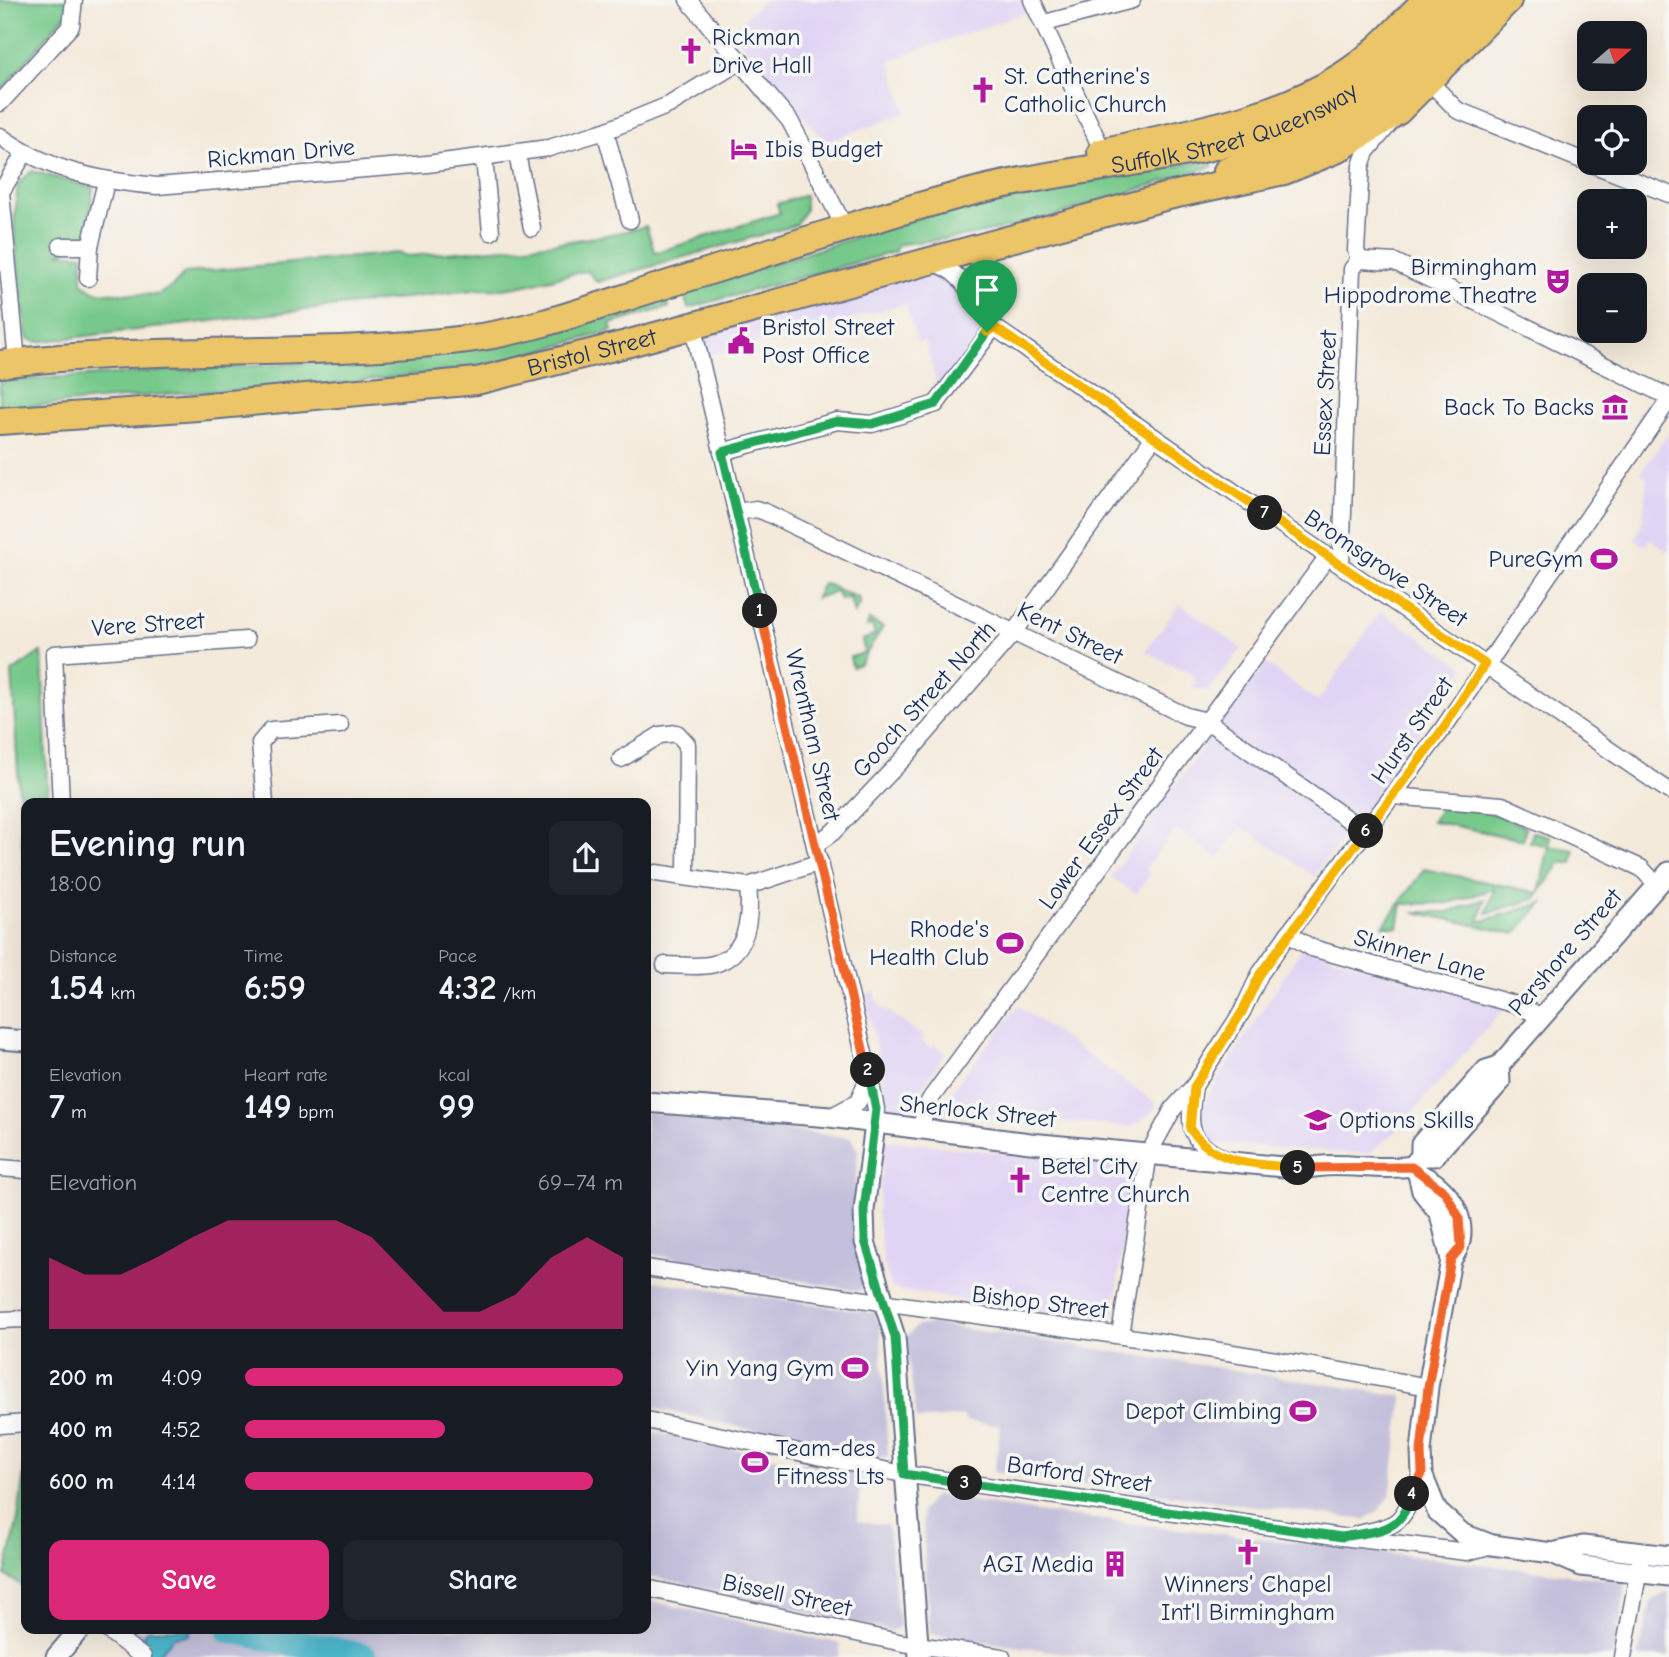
<!DOCTYPE html>
<html lang="en">
<head>
<meta charset="utf-8">
<style>
  :root { --surface:#171b24; --page:#20242c; --text:#f1f3f6; --muted:#9ea1a6; --accent:#db2777 }
  body { margin:0; font-family:"Comic Neue",sans-serif; background:var(--page); color:var(--text); height:100vh; display:flex; flex-direction:column; font-size:26px; white-space:nowrap }
  * { box-sizing:border-box; margin:0 }
  p { font-size:23px; color:var(--muted) }
  .icon { flex:none; width:38px; height:38px; fill:none; stroke:currentColor; stroke-width:2; stroke-linecap:round; stroke-linejoin:round }
  .map { position:relative; flex:1; overflow:hidden }
  .side { position:absolute; left:21px; top:798px; width:630px; height:836px; display:flex; flex-direction:column; background:var(--surface); border-radius:14px; box-shadow:0 7px 28px #0002 }
  .side>* { flex:none }
  .needle { width:46px; rotate:70deg }
  .buttons { position:absolute; left:1577px; top:21px; display:grid; gap:14px }
  .buttons a { display:grid; place-items:center; width:70px; height:70px; border-radius:14px; background:var(--surface); box-shadow:0 7px 28px #0002; font-size:35px }
  .pin { position:absolute; display:grid; place-items:center; width:60px; height:60px; color:#fff; margin:-72px -30px; border-radius:50% 50% 50% 0; rotate:-45deg; box-shadow:0 0 7px #0007 }
  .pin .icon { rotate:45deg }
  .km { position:absolute; width:35px; height:35px; margin:-18px; border-radius:50%; background:#222; color:#fff; font-size:19px; line-height:35px; text-align:center }
  .round { display:grid; place-items:center; flex:none; width:74px; height:74px; border-radius:14px; background:var(--page) }
  .headline { display:flex; align-items:center; justify-content:space-between; height:119px; padding:0 28px }
  h1 { font-size:38px; font-weight:600; line-height:52px }
  .metrics { display:grid; grid-template-columns:repeat(3,1fr); gap:10px; height:119px; padding:7px 28px }
  .metrics div { display:grid; align-content:center }
  .metrics b { font-size:35px; font-weight:600 }
  .metrics small { font-size:19px; font-weight:400 }
  .metrics p { font-size:19px }
  .chart { height:196px; padding:14px 28px }
  .chart p { display:flex; justify-content:space-between }
  .chart svg { width:100%; height:126px; margin-top:7px; fill:var(--accent); opacity:.7 }
  .cta { display:flex; gap:14px; margin-top:auto; padding:14px 28px }
  .cta a { flex:1; height:80px; border-radius:14px; background:var(--accent); color:#fff; font-size:28px; font-weight:600; line-height:80px; text-align:center }
  .cta a+a { background:var(--page); color:var(--text) }
  ul { padding:0 28px; list-style:none; font-size:23px }
  li { display:grid; grid-template-columns:112px 84px 1fr; align-items:center; height:52px }
  li i { height:18px; border-radius:9px; background:var(--accent) }
  .map>svg:first-child { display:block }
</style>
</head>
<body>
<div class="map">
<svg width="1669" height="1657" viewBox="0 0 1669 1657">
  <rect width="100%" height="100%" fill="#f6f6f2"/>
  <filter id="ink" filterUnits="userSpaceOnUse"><feTurbulence type="fractalNoise" baseFrequency=".0143" numOctaves="2"/><feDisplacementMap in="SourceGraphic" scale="14" xChannelSelector="R" yChannelSelector="G"/><feConvolveMatrix kernelMatrix="1 2 1 2 8 2 1 2 1" color-interpolation-filters="sRGB"/></filter>
  <filter id="wash" filterUnits="userSpaceOnUse"><feTurbulence type="fractalNoise" baseFrequency=".00686" numOctaves="4" result="noise"/><feDisplacementMap in="SourceGraphic" scale="28" xChannelSelector="R" yChannelSelector="G"/><feGaussianBlur stdDeviation="1.57" result="paint"/><feColorMatrix in="noise" values="0 0 0 0 0 0 0 0 0 0 0 0 0 0 0 0 0 1.4 0 .05"/><feComposite in="paint" operator="in"/></filter>
  <g filter="url(#wash)">
    <rect width="100%" height="100%" fill="#f4eadb"/>
    <g fill="#e0d4f4">
      <polygon points="765,0 1025,0 1031,11 890,60 906,113 825,142 731,30"/>
      <polygon points="935,264 994,327 946,393 937,386 925,341 918,343 906,304 700,358 692,324"/>
      <polygon points="1669,433 1669,552 1650,539 1645,546 1635,539 1643,519 1647,477 1640,473"/>
      <polygon points="1180,604 1242,649 1207,691 1193,688 1196,681 1191,678 1193,675 1145,651"/>
      <polygon points="1381,611 1465,668 1381,789 1314,876 1241,826 1218,859 1176,829 1145,869 1150,874 1136,894 1111,877 1227,712 1266,664 1318,701"/>
      <polygon points="1302,948 1505,1008 1396,1131 1368,1154 1208,1143 1195,1116"/>
      <polygon points="875,991 879,1005 924,1037 922,1041 930,1048 934,1044 945,1052 908,1112 889,1110 865,994"/>
      <polygon points="1018,1006 1156,1103 1153,1112 1131,1127 939,1113 942,1103"/>
      <polygon points="886,1140 1132,1167 1114,1314 1105,1318 1028,1310 892,1289 884,1265 877,1212"/>
    </g>
    <g fill="#c4c0db">
      <polygon points="646,1112 851,1138 858,1151 854,1200 857,1252 865,1284 859,1291 646,1253"/>
      <polygon points="646,1280 874,1313 880,1326 888,1456 878,1458 646,1406"/>
      <polygon points="933,1324 1403,1396 1390,1496 1379,1510 1364,1520 994,1472 1001,1426 966,1421 963,1416 917,1420 905,1338 917,1326"/>
      <polygon points="646,1431 861,1475 857,1521 888,1525 899,1627 891,1631 646,1575"/>
      <polygon points="935,1495 1037,1512 1597,1578 1624,1583 1625,1594 1612,1657 1093,1657 930,1634 922,1511"/>
      <polygon points="1669,1591 1669,1657 1638,1657 1651,1601"/>
      <polygon points="646,1600 841,1644 838,1657 164,1657 123,1629 646,1629"/>
    </g>
    <g fill="#77c98b" stroke="#497c74" stroke-width="2">
      <polygon points="0,0 68,0 67,13 0,92"/>
      <path d="M 1210,161 L 1213,166 C 1130,191 1046,223 961,237 C 940,241 919,240 897,245 L 895,252 L 688,308 L 683,292 L 920,217 L 1149,169 Z"/>
      <path d="M 32,171 L 93,188 L 86,239 L 60,253 L 83,255 L 82,283 L 96,292 L 157,295 L 173,286 L 185,273 L 397,253 L 408,256 C 483,249 574,246 646,226 L 655,253 L 780,213 L 777,204 L 805,195 L 805,210 L 796,225 L 597,282 L 588,271 C 551,276 518,292 481,289 L 36,342 L 28,339 L 26,333 L 14,225 L 18,184 Z"/>
      <polygon points="666,297 669,307 610,324 612,331 488,365 433,373 296,388 179,393 0,409 0,381 317,362"/>
      <polygon points="823,583 858,598 860,603 854,614 850,598 840,600 837,592 816,598"/>
      <polygon points="869,620 883,627 860,664 852,667 850,657 865,653 862,640 875,635 872,625 867,627"/>
      <polygon points="42,651 48,803 26,803 26,910 12,672"/>
      <polygon points="1442,806 1498,814 1526,828 1523,840 1432,821"/>
      <polygon points="1533,832 1550,836 1549,846 1574,850 1572,863 1560,863 1535,899 1487,913 1494,889 1449,903 1402,904 1398,927 1383,926 1424,869 1539,893 1549,846 1530,842"/>
      <polygon points="1485,899 1479,922 1543,903 1515,934 1414,912 1448,912"/>
      <polygon points="26,1455 26,1588 5,1575 18,1519"/>
    </g>
    <polygon fill="#4eb8cc" stroke="#347495" stroke-width="2" points="147,1629 191,1629 189,1635 174,1637 156,1657 132,1657"/>
    <g fill="none" stroke-linecap="round" stroke-linejoin="round">
      <polyline stroke="#4eb8cc" stroke-width="28" points="230,1629 363,1657"/>
    </g>
  </g>
  <g filter="url(#ink)">
    <g fill="none" stroke-linecap="round" stroke-linejoin="round">
      <g stroke="#67708a" stroke-width="19">
        <g id="minor">
          <polyline points="688,0 790,121 845,228"/>
          <polyline points="1032,0 1103,152"/>
          <polyline points="1045,23 1132,0"/>
          <polyline points="1428,80 1457,110 1589,163"/>
          <polyline points="0,103 71,26 74,0"/>
          <polyline points="605,131 630,220"/>
          <path d="M 0,136 C 48,171 99,181 157,186 L 427,164 L 549,148 L 605,131 L 669,105 L 741,61"/>
          <polyline points="517,154 532,228"/>
          <polyline points="484,158 491,232"/>
          <polyline points="1589,163 1669,194"/>
          <polyline points="61,246 90,246"/>
          <polyline points="1359,260 1395,262 1669,397"/>
          <polyline points="1359,260 1356,250 1361,166 1366,152 1391,122"/>
          <path d="M 932,263 C 966,270 973,304 994,327 L 1669,791"/>
          <polyline points="88,278 90,246 106,182"/>
          <path d="M 978,301 C 974,280 977,260 993,245"/>
          <polyline points="692,324 869,1075 876,1109 875,1124"/>
          <polyline points="17,362 1,192 24,154"/>
          <polyline points="722,452 837,421 872,424 936,404 994,327"/>
          <polyline points="738,512 756,509 765,512 1186,716 1207,721 1366,832"/>
          <polyline points="1341,565 1352,269 1359,260"/>
          <polyline points="621,759 660,735 677,733 687,744 686,875"/>
          <polyline points="1393,796 1502,805 1641,868 1657,885"/>
          <polyline points="61,803 54,654 246,640"/>
          <polyline points="265,803 260,743 271,730 340,725"/>
          <polyline points="815,845 833,832 906,756 1015,631 1154,437"/>
          <polyline points="656,873 748,886 820,862"/>
          <polyline points="1288,934 1312,948 1517,1005 1540,1016"/>
          <path d="M 665,965 C 680,965 700,968 714,964 C 749,954 751,915 748,886"/>
          <path d="M 1194,1086 C 1188,1127 1187,1142 1227,1160"/>
          <polyline points="830,1117 858,1102 869,1076"/>
          <polyline points="922,1130 924,1110 931,1098 1328,556"/>
          <polyline points="0,1168 26,1170"/>
          <path d="M 646,1268 C 906,1308 1169,1337 1428,1387"/>
          <polyline points="0,1320 26,1319"/>
          <polyline points="1120,1335 1149,1153 1173,1109 1194,1086 1242,1012 1260,974 1288,934 1442,730 1669,400"/>
          <polyline points="646,1420 903,1474 1342,1537 1467,1552 1492,1545"/>
          <polyline points="0,1425 26,1423"/>
          <path d="M 1358,1534 C 1411,1524 1400,1517 1422,1474"/>
          <polyline points="646,1588 903,1643 1002,1657"/>
          <polyline points="106,1629 143,1657"/>
          <polyline points="1623,1657 1640,1563"/>
        </g>
      </g>
      <g stroke="#67708a" stroke-width="23">
        <g id="tertiary">
          <polyline points="0,1039 26,1041"/>
          <path d="M 646,1102 L 830,1117 L 1030,1143 L 1305,1169 C 1339,1160 1378,1172 1412,1166"/>
          <polyline points="875,1124 864,1210 865,1242 895,1337 919,1657"/>
          <polyline points="1421,1156 1434,1156 1500,1082 1499,1066"/>
          <polyline points="1412,1166 1421,1156 1421,1144 1486,1070 1499,1066 1669,872"/>
          <path d="M 1414,1169 C 1420,1176 1429,1178 1437,1185 C 1460,1205 1470,1234 1451,1260"/>
          <polyline points="1418,1174 1422,1191 1440,1214 1451,1260 1428,1387 1421,1451 1422,1474 1437,1511 1463,1534 1492,1545 1552,1553 1581,1566 1669,1576"/>
          <polyline points="1552,1553 1583,1546 1669,1556"/>
          <polyline points="56,1657 80,1629"/>
        </g>
      </g>
      <g stroke="#67708a" stroke-width="30">
        <g id="trunk">
          <path d="M 1101,152 C 1182,133 1270,122 1342,76 C 1374,56 1399,27 1426,0"/>
          <polyline points="1227,171 1343,123 1380,101 1484,0"/>
          <path id="s1" d="M 0,364 C 155,344 312,359 467,339 C 530,331 592,308 652,289 C 760,256 866,219 975,191 C 1087,163 1205,162 1311,114 C 1367,88 1409,42 1454,0"/>
          <path id="s2" d="M 0,421 L 198,407 L 477,381 L 626,344 L 1168,196 L 1284,171 L 1338,149 L 1398,111 L 1508,0"/>
        </g>
      </g>
      <use href="#minor" stroke="#fff" stroke-width="16"/>
      <use href="#tertiary" stroke="#fff" stroke-width="19"/>
      <use href="#trunk" stroke="#ecc569" stroke-width="26"/>
    </g>
  </g>
  <g fill="none" stroke-linecap="round" stroke-linejoin="round" filter="url(#ink)">
    <g stroke="#fff" stroke-width="14">
      <polyline id="split-1" points="760,611 722,452 837,421 872,424 936,404 987,332"/>
    </g>
    <g stroke="#fff" stroke-width="14">
      <polyline id="split-2" points="760,611 868,1070"/>
    </g>
    <g stroke="#fff" stroke-width="14">
      <polyline id="split-3" points="868,1070 876,1109 864,1210 865,1241 895,1337 904,1474 965,1483"/>
    </g>
    <g stroke="#fff" stroke-width="14">
      <path id="split-4" d="M 965,1483 L 1342,1537 C 1379,1530 1400,1534 1412,1494"/>
    </g>
    <g stroke="#fff" stroke-width="14">
      <polyline id="split-5" points="1298,1168 1412,1167 1445,1192 1459,1217 1461,1247 1451,1259 1428,1387 1421,1451 1422,1474 1412,1494"/>
    </g>
    <g stroke="#fff" stroke-width="14">
      <path id="split-6" d="M 1298,1168 C 1256,1163 1217,1167 1190,1129 L 1194,1087 L 1242,1012 L 1260,974 L 1366,831"/>
    </g>
    <g stroke="#fff" stroke-width="14">
      <polyline id="split-7" points="1265,513 1485,664 1442,730 1366,831"/>
    </g>
    <g stroke="#fff" stroke-width="14">
      <polyline id="split-8" points="987,332 994,327 1265,513"/>
    </g>
    <use href="#split-1" stroke="#22a559" stroke-width="9"/>
    <use href="#split-2" stroke="#f0652b" stroke-width="9"/>
    <use href="#split-3" stroke="#22a559" stroke-width="9"/>
    <use href="#split-4" stroke="#22a559" stroke-width="9"/>
    <use href="#split-5" stroke="#f0652b" stroke-width="9"/>
    <use href="#split-6" stroke="#f5b400" stroke-width="9"/>
    <use href="#split-7" stroke="#f5b400" stroke-width="9"/>
    <use href="#split-8" stroke="#f5b400" stroke-width="9"/>
  </g>
  <defs>
    <g id="church-bare" transform="scale(2.1)"><path d="M-1.2-6h2.4v3.5h3.3v2.4h-3.3V6h-2.4V-.1h-3.3v-2.4h3.3Z" fill="#b5179e" stroke="#f6f6f2" stroke-width="2.5" paint-order="stroke"/></g>
    <g id="hotel-bare" transform="scale(2.1)"><path d="M-6-4.5h1.5V1H6V5H4.5V3h-9V5H-6ZM-4 0a1.8 1.8 0 1 1 3.6 0ZM.5 0V-2.5h3Q6-2.5 6 0Z" fill="#b5179e" stroke="#f6f6f2" stroke-width="2.5" paint-order="stroke"/></g>
    <g id="theatre-bare" transform="scale(2.1)"><path d="M-5-5.5Q0-4 5-5.5V0Q5 5 0 6Q-5 5-5 0ZM-3.3-2.5H-1v1.5H-3.3ZM1-2.5H3.3v1.5H1ZM-2.8 1Q0 5.5 2.8 1Z" fill="#b5179e" stroke="#f6f6f2" stroke-width="2.5" paint-order="stroke"/></g>
    <g id="civic-bare" transform="scale(2.1)"><path d="M-.6-6.5H3V-4.5H.6V-3L4-1V1h2V6H-6V1h2V-1L-.6-3ZM-1.2 2.5V6h2.4V2.5Z" fill="#b5179e" stroke="#f6f6f2" stroke-width="2.5" paint-order="stroke"/></g>
    <g id="museum-bare" transform="scale(2.1)"><path d="M0-6L6-3V-2H-6V-3ZM-5-1h2V3h-2ZM-1-1h2V3h-2ZM3-1h2V3H3ZM-6 4H6V6H-6Z" fill="#b5179e" stroke="#f6f6f2" stroke-width="2.5" paint-order="stroke"/></g>
    <g id="stadium-bare" transform="scale(2.1)"><path d="M0-5a6.5 5 0 1 0 0 10a6.5 5 0 1 0 0-10ZM-3.5-1.8h7v3.6h-7Z" fill="#b5179e" stroke="#f6f6f2" stroke-width="2.5" paint-order="stroke"/></g>
    <g id="school-bare" transform="scale(2.1)"><path d="M0-5L7-2L0 1L-7-2ZM-4 1L0 2.5L4 1V4Q0 6-4 4Z" fill="#b5179e" stroke="#f6f6f2" stroke-width="2.5" paint-order="stroke"/></g>
    <g id="building-bare" transform="scale(2.1)"><path d="M-4-6H4V6H1V3H-1V6H-4ZM-2.5-4.3h1.7v1.8h-1.7ZM.8-4.3h1.7v1.8H.8ZM-2.5-1h1.7V.8h-1.7ZM.8-1h1.7V.8H.8Z" fill="#b5179e" stroke="#f6f6f2" stroke-width="2.5" paint-order="stroke"/></g>
  </defs>
  <g fill-rule="evenodd">
    <use href="#church-bare" x="691" y="51"/>
    <use href="#church-bare" x="983" y="90"/>
    <use href="#hotel-bare" x="744" y="149"/>
    <use href="#theatre-bare" x="1558" y="281"/>
    <use href="#civic-bare" x="741" y="341"/>
    <use href="#museum-bare" x="1615" y="407"/>
    <use href="#stadium-bare" x="1604" y="559"/>
    <use href="#stadium-bare" x="1010" y="943"/>
    <use href="#school-bare" x="1318" y="1120"/>
    <use href="#church-bare" x="1020" y="1180"/>
    <use href="#stadium-bare" x="855" y="1368"/>
    <use href="#stadium-bare" x="1303" y="1411"/>
    <use href="#stadium-bare" x="755" y="1462"/>
    <use href="#church-bare" x="1248" y="1552"/>
    <use href="#building-bare" x="1115" y="1564"/>
  </g>
  <g text-anchor="middle" stroke-width="7" stroke-linejoin="round" paint-order="stroke">
    <g font-size="24" fill="#1b2f5e" stroke="#f6f6f2" text-anchor="start">
      <text x="712" y="45">Rickman<tspan x="712" dy="28">Drive Hall</tspan></text>
      <text x="1004" y="84">St. Catherine's<tspan x="1004" dy="28">Catholic Church</tspan></text>
      <text x="765" y="157">Ibis Budget</text>
      <text x="1537" y="275" text-anchor="end">Birmingham<tspan x="1537" dy="28">Hippodrome Theatre</tspan></text>
      <text x="762" y="335">Bristol Street<tspan x="762" dy="28">Post Office</tspan></text>
      <text x="1594" y="415" text-anchor="end">Back To Backs</text>
      <text x="1583" y="567" text-anchor="end">PureGym</text>
      <text x="989" y="937" text-anchor="end">Rhode's<tspan x="989" dy="28">Health Club</tspan></text>
      <text x="1339" y="1128">Options Skills</text>
      <text x="1041" y="1174">Betel City<tspan x="1041" dy="28">Centre Church</tspan></text>
      <text x="834" y="1376" text-anchor="end">Yin Yang Gym</text>
      <text x="1282" y="1419" text-anchor="end">Depot Climbing</text>
      <text x="776" y="1456">Team-des<tspan x="776" dy="28">Fitness Lts</tspan></text>
      <text x="1094" y="1572" text-anchor="end">AGI Media</text>
      <text x="1248" y="1592" text-anchor="middle">Winners' Chapel<tspan x="1248" dy="28">Int'l Birmingham</tspan></text>
    </g>
    <g font-size="24" fill="#1b2f5e" stroke="#f6f6f2">
      <text dy="8" stroke="none"><textPath href="#s1" startOffset="1265">Suffolk Street Queensway</textPath></text>
      <text transform="translate(281 153) rotate(-5)" y="8">Rickman Drive</text>
      <text dy="8" stroke="none"><textPath href="#s2" startOffset="597">Bristol Street</textPath></text>
      <text transform="translate(1325 393) rotate(-87)" y="8">Essex Street</text>
      <text transform="translate(1386 568) rotate(34)" y="8">Bromsgrove Street</text>
      <text transform="translate(148 624) rotate(-4)" y="8">Vere Street</text>
      <text transform="translate(1070 633) rotate(26)" y="8">Kent Street</text>
      <text transform="translate(924 699) rotate(-48)" y="8">Gooch Street North</text>
      <text transform="translate(1412 730) rotate(-55)" y="8">Hurst Street</text>
      <text transform="translate(813 735) rotate(77)" y="8">Wrentham Street</text>
      <text transform="translate(1101 828) rotate(-54)" y="8">Lower Essex Street</text>
      <text transform="translate(1565 952) rotate(-49)" y="8">Pershore Street</text>
      <text transform="translate(1420 955) rotate(16)" y="8">Skinner Lane</text>
      <text transform="translate(978 1111) rotate(6)" y="8">Sherlock Street</text>
      <text transform="translate(1040 1302) rotate(7)" y="8">Bishop Street</text>
      <text transform="translate(1079 1474) rotate(8)" y="8">Barford Street</text>
      <text transform="translate(787 1595) rotate(12)" y="8">Bissell Street</text>
    </g>
  </g>
</svg>
<div class="buttons">
<a><svg class="needle" viewBox="-14 -14 28 28"><path d="M0-13l5 13h-10z" fill="#e53935"/><path d="M0 13l5-13h-10z" fill="#9ea1a6"/></svg></a>
<a><svg class="icon" aria-label="locate" viewBox="0 0 24 24"><circle cx="12" cy="12" r="6"/><path d="M12 2v4M12 18v4M2 12h4M18 12h4"/></svg></a>
<a>+</a>
<a>−</a>
</div>
<div class="pin" style="left:987px;top:332px;background:#1e9e55"><svg class="icon" aria-label="arrive" viewBox="0 0 24 24"><path d="M6 21V4h12l-3 4 3 4H6"/></svg></div>
<b class="km" style="left:760px;top:611px">1</b>
<b class="km" style="left:868px;top:1070px">2</b>
<b class="km" style="left:965px;top:1483px">3</b>
<b class="km" style="left:1412px;top:1494px">4</b>
<b class="km" style="left:1298px;top:1168px">5</b>
<b class="km" style="left:1366px;top:831px">6</b>
<b class="km" style="left:1265px;top:513px">7</b>
<section class="side">
<div class="headline"><div><h1>Evening run</h1><p>18:00</p></div><a class="round"><svg class="icon" aria-label="share" viewBox="0 0 24 24"><path d="M12 15V3M7 8l5-5 5 5M5 13v7h14v-7"/></svg></a></div>
<div class="metrics">
<div><p>Distance</p><b>1.54<small> km</small></b></div>
<div><p>Time</p><b>6:59</b></div>
<div><p>Pace</p><b>4:32<small> /km</small></b></div>
</div>
<div class="metrics">
<div><p>Elevation</p><b>7<small> m</small></b></div>
<div><p>Heart rate</p><b>149<small> bpm</small></b></div>
<div><p>kcal</p><b>99</b></div>
</div>
<div class="chart"><p><span>Elevation</span>69–74 m</p>
<svg viewBox="0 0 160 44" preserveAspectRatio="none"><path d="M0 44V19L10 25L20 25L30 19L40 12L50 6L60 6L70 6L80 6L90 12L100 25L110 38L120 38L130 32L140 19L150 12L160 19V44z"/></svg>
</div>
<ul>
<li><b>200 m</b>4:09<i style="width:100%"></i></li>
<li><b>400 m</b>4:52<i style="width:53%"></i></li>
<li><b>600 m</b>4:14<i style="width:92%"></i></li>
</ul>
<div class="cta"><a>Save</a><a>Share</a></div>
</section>
</div>
</body>
</html>
